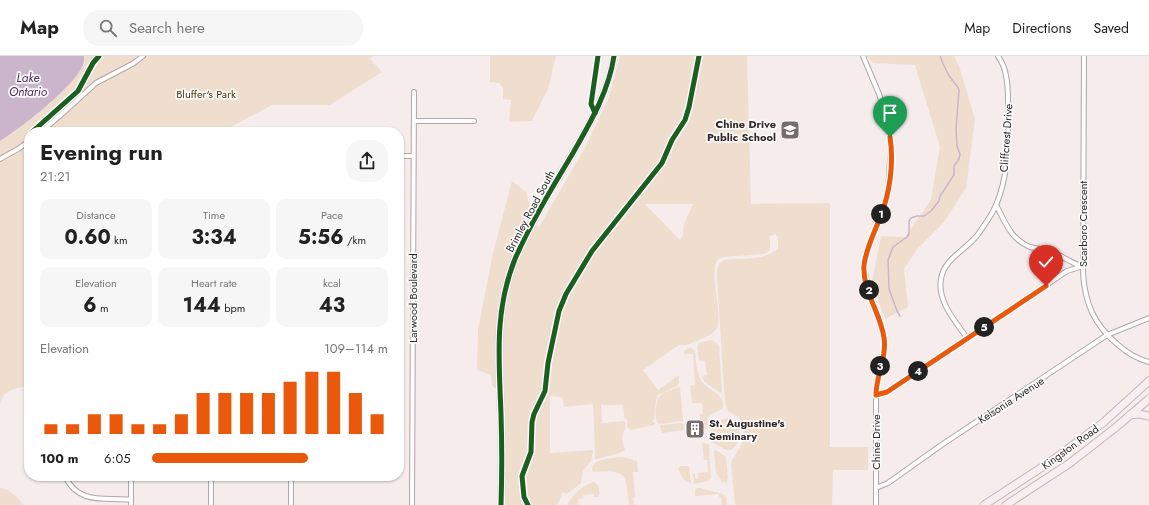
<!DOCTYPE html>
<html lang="en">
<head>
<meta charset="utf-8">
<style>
  :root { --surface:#fff; --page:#f6f6f6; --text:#222; --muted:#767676; --line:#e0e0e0; --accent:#ea580c }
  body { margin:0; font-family:Jost,sans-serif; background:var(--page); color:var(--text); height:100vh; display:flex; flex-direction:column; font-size:15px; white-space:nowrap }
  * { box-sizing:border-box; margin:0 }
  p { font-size:13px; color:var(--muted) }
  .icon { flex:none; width:22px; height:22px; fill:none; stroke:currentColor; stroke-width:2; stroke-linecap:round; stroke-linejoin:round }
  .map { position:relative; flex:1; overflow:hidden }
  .sheet { position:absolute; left:24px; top:71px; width:380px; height:354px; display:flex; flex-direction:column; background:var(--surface); border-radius:16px; box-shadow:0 1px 3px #0004 }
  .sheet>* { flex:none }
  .pin { position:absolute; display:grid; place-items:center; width:34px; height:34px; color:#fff; margin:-41px -17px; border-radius:50% 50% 50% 0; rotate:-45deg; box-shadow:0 0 4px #0007 }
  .pin .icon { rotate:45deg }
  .km { position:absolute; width:20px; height:20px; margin:-10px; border-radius:50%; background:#222; color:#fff; font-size:11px; line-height:20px; text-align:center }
  .round { display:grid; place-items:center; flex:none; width:42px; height:42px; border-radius:16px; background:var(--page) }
  .summary { display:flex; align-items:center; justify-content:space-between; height:68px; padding:0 16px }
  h1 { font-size:22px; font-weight:700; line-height:30px }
  .figures { display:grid; grid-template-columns:repeat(3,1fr); gap:6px; height:68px; padding:4px 16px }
  .figures div { display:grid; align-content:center; border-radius:10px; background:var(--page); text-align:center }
  .figures b { font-size:20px; font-weight:700 }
  .figures small { font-size:11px; font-weight:400 }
  .figures p { font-size:11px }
  .chart { height:112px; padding:8px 16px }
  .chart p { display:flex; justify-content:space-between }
  .chart svg { width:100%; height:72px; margin-top:4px; stroke:var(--accent); stroke-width:6 }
  ul { padding:0 16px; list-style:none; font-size:13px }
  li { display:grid; grid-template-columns:64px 48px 1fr; align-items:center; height:30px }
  li i { height:10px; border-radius:5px; background:var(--accent) }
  header { display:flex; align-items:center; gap:24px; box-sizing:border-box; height:56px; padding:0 20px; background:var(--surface); border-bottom:1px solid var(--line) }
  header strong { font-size:19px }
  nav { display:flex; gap:22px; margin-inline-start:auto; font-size:14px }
  .search { width:280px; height:36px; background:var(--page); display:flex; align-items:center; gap:10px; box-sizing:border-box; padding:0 14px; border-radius:16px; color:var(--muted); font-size:15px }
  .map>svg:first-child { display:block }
</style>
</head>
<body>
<header>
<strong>Map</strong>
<div class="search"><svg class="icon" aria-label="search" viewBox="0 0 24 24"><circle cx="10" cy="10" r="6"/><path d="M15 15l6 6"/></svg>Search here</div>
<nav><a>Map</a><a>Directions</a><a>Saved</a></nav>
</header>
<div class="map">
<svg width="1149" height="449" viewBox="0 0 1149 449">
  <rect width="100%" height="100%" fill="#f7ecec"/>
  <g fill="#efdece" fill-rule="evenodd">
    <path d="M 84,0 L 374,0 L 370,3 L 382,16 L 330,49 L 272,49 L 229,72 L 228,76 L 29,76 L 29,248 L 27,250 L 29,253 L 29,331 C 16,331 3,334 0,348 L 0,85 C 20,73 75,30 83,9 C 84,7 84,3 84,0 Z"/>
    <polygon points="490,0 556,0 548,33 532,65 509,66 511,44 503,43 503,32 499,27 490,26"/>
    <path d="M 620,0 L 747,0 L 751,148 L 830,147 L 830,391 L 868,391 L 868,414 L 833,414 L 832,449 L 735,449 L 731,406 L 742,388 L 744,377 L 741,366 L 739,362 L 728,355 L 725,347 L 717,224 C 717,216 716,207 724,204 C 741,202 766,205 778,192 L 778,181 L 775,178 L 770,180 L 770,194 L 764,198 L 724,201 C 722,202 719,202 718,204 C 708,213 723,259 717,272 C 714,278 706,281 699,284 C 693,286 686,291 679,289 L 643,314 L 658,334 L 679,319 L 679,326 L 677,330 L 658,339 L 656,344 L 654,363 L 652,365 L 655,367 L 654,369 L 631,374 L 627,371 L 627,363 L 625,364 L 623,349 L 601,349 L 602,367 L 625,365 L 626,374 L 624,374 L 622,382 L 625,394 C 617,400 604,399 595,404 L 595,393 L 593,348 L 564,351 L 562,341 L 550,340 L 550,397 L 593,394 L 591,405 L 583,415 L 581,427 L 567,438 L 563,436 L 557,449 L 505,449 L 504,337 L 492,330 L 491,319 L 477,314 L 478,273 L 493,197 L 512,125 L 526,136 L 535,169 L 539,171 L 586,90 L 609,41 ZM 645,148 L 693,148 L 684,168 L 683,179 L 680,184 Z"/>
    <polygon points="867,0 954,0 959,10 975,63 966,132 944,166 918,192 904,213 908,251 885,263 872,226 881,180 905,181 931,144 940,91 915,9 873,7"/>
    <polygon points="711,284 714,285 719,290 722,338 705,326 702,321 703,320 707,319 705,305 699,304 697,290 699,287"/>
    <path d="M 690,291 L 695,295 C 696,304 696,316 701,324 C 707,335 725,336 723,352 L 707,361 L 709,365 L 705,375 L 701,375 L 700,358 L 703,358 L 702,347 L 692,347 L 690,330 L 695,329 L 693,298 L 684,298 L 684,295 Z"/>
    <path d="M 680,331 L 683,364 L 682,365 L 659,368 C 653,362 656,349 658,342 L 665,336 Z"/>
    <path d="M 728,362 C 744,365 742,387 731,394 L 726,394 L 712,386 C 713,382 714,378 711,374 C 713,366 721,363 728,362 Z"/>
    <polygon points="681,367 684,369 684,374 662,377 660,369"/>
    <polygon points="702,387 709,388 711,422 708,425 694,428 693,417 695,417 695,423 699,422 698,417 708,416 707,404 704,404"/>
    <polygon points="716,394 726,401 728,422 726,427 722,426 716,416 714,395"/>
    <path d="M 623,401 L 637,405 L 638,416 L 633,416 L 635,441 L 633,442 L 634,449 L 629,449 C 626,417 627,414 593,416 C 588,402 614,402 623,401 Z"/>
    <polygon points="680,410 689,410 691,428 683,423 678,413"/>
    <path d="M 594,426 L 598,429 L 600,437 L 598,441 L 594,441 L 594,438 L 583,439 L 583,442 L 578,443 L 578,449 L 567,449 C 572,440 583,428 594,426 Z"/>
    <path d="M 0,432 C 10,433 18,441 23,449 L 0,449 Z"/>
    <polygon points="700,432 723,438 726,441 727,449 722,449 721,441 719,441 719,438 695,440 695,433"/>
  </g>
  <path fill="#cbb5cd" d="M 0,0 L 84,0 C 84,3 84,7 83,9 C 75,30 20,73 0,85 Z"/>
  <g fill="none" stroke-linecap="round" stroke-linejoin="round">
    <path stroke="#cbb5cd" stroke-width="1.5" d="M 900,260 L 897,255 L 889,233 L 888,204 L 893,191 L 907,181 L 909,178 L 909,165 L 911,162 L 917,160 L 924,160 L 931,155 L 939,145 L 940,140 L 954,119 L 954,110 L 959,103 L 960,98 L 957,90 L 956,73 L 959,34 C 957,28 953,26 950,21 C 945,14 943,7 940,0"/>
    <g stroke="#b1a7a7" stroke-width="6">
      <g id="street">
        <polyline points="863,0 879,38 887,62 891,90 888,135 880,161 870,186 864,209 867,228 881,269 885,283 884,293 876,332 876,449"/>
        <path d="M 1084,0 L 1083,217 C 1085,248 1094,268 1117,288 C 1126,296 1137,303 1149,306"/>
        <polyline points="414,65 474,65"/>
        <polyline points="41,76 63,57 96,27 134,7 143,0"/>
        <polyline points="399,100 413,100"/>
        <polyline points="0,103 18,93 29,85"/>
        <path d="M 996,149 C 1005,165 1010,183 1030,191 C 1037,193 1044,193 1051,196 C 1062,199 1070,207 1082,210"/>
        <path d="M 967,282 C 955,265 937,245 941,223 C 944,202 968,193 979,177 C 985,168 992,159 996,149 C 1008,122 1008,90 1008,62 C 1008,48 1009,33 1006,20 C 1005,12 1002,6 998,0"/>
        <polyline points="876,339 887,336 1067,215 1083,210"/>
        <path d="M 65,420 C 78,449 105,441 131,444"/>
        <polyline points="131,420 131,449"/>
        <polyline points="211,420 211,449"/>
        <polyline points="876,432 888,427 940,390 1107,279 1149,262"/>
        <polyline points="291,449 291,420"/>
        <polyline points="412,449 414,36"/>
      </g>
    </g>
    <g stroke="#b1a7a7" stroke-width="8">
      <path id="secondary" d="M 501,449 C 502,419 502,388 501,358 C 499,304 494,255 515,203 C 531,166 552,132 573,97 C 590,67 609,35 614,0"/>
    </g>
    <g stroke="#c6b5bb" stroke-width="9">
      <g id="primary">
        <polyline points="1130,359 1139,358 1149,360"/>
        <polyline points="984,449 1050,406 1104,366 1149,325"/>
        <polyline points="1006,449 1070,407 1115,372 1149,343"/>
      </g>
    </g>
    <use href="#street" stroke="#fefcfc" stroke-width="4"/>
    <use href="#secondary" stroke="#faf5f7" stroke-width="6"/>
    <use href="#primary" stroke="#f6eef1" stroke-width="7"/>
    <g stroke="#fafafa" stroke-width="8">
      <g id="cycleway">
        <polyline points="595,57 591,48 598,0"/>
        <polyline points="32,76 78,35 93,7 99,0"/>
        <path d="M 501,449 C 502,419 502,388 501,358 C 499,304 494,255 515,203 C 531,166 552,132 573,97 C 590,67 609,35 614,0"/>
        <polyline points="528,449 524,441 522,420 531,396 532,366 534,358 545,335 548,307 559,255 566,238 592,195 662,107 672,84 685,64 689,51 699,0"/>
      </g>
    </g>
    <use href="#cycleway" stroke="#1b5e20" stroke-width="5"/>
  </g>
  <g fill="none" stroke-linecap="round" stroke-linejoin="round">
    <g stroke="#fff" stroke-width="8">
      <path id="route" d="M 890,81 C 894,107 890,137 880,162 C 874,177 866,193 864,209 C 862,235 881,257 884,282 C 887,301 876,320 876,339 L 887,336 L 1046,230"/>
    </g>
    <use href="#route" stroke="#ea580c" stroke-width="5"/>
  </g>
  <defs>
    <g id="school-square" transform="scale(1)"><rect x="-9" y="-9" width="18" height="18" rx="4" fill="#786d6d" stroke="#fafafa"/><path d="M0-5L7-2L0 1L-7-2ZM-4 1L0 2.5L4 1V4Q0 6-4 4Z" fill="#fff"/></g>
    <g id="building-square" transform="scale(1)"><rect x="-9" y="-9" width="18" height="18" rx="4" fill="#786d6d" stroke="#fafafa"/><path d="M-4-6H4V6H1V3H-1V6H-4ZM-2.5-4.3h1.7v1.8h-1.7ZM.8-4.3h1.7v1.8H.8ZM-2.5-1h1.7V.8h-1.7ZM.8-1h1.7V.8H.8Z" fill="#fff"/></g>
  </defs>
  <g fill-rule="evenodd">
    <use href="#school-square" x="790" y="74"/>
    <use href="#building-square" x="695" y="373"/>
  </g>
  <g text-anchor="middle" stroke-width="3.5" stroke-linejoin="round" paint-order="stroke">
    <g font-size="11" fill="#51370a" stroke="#fafafa">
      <text x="206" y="42">Bluffer's Park</text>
    </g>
    <g font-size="11" font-weight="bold" fill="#342828" stroke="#fafafa" text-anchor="end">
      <text x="776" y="72">Chine Drive<tspan x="776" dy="13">Public School</tspan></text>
      <text x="709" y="371" text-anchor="start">St. Augustine's<tspan x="709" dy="13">Seminary</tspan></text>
    </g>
    <g font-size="11" fill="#342828" stroke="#fafafa">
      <text transform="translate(1006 82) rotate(-86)" y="4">Cliffcrest Drive</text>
      <text transform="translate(530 155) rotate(-62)" y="4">Brimley Road South</text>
      <text transform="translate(1083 168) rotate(-90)" y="4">Scarboro Crescent</text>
      <text transform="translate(413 242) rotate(-90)" y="4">Larwood Boulevard</text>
      <text transform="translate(1011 344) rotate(-33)" y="4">Kelsonia Avenue</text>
      <text transform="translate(876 386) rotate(-90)" y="4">Chine Drive</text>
      <text transform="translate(1070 391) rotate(-36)" y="4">Kingston Road</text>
    </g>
    <g font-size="12" font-style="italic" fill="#502d5a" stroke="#fafafa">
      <text x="28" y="26">Lake<tspan x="28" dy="14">Ontario</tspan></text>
    </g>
  </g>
</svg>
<div class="pin" style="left:890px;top:81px;background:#1e9e55"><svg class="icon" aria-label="arrive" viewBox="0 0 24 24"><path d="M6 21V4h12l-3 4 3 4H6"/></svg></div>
<div class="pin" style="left:1046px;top:230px;background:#d93025"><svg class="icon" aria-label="check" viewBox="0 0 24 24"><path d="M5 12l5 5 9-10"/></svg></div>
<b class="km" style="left:881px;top:158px">1</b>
<b class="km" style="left:869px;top:234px">2</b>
<b class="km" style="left:880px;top:310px">3</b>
<b class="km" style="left:918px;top:315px">4</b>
<b class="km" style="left:984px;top:271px">5</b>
<section class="sheet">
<div class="summary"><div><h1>Evening run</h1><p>21:21</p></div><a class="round"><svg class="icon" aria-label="share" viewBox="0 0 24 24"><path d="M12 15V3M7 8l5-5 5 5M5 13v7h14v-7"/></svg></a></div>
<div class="figures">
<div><p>Distance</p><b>0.60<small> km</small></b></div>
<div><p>Time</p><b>3:34</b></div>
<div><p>Pace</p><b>5:56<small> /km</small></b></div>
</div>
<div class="figures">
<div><p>Elevation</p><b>6<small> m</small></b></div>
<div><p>Heart rate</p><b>144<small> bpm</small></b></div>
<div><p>kcal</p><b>43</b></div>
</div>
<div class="chart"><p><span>Elevation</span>109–114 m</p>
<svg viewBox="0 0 160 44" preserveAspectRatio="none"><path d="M5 44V38M15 44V38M25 44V32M35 44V32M45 44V38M55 44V38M65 44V32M75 44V19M85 44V19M95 44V19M105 44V19M115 44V12M125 44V6M135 44V6M145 44V19M155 44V32"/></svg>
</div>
<ul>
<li><b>100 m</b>6:05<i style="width:66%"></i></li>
</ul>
</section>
</div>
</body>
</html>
